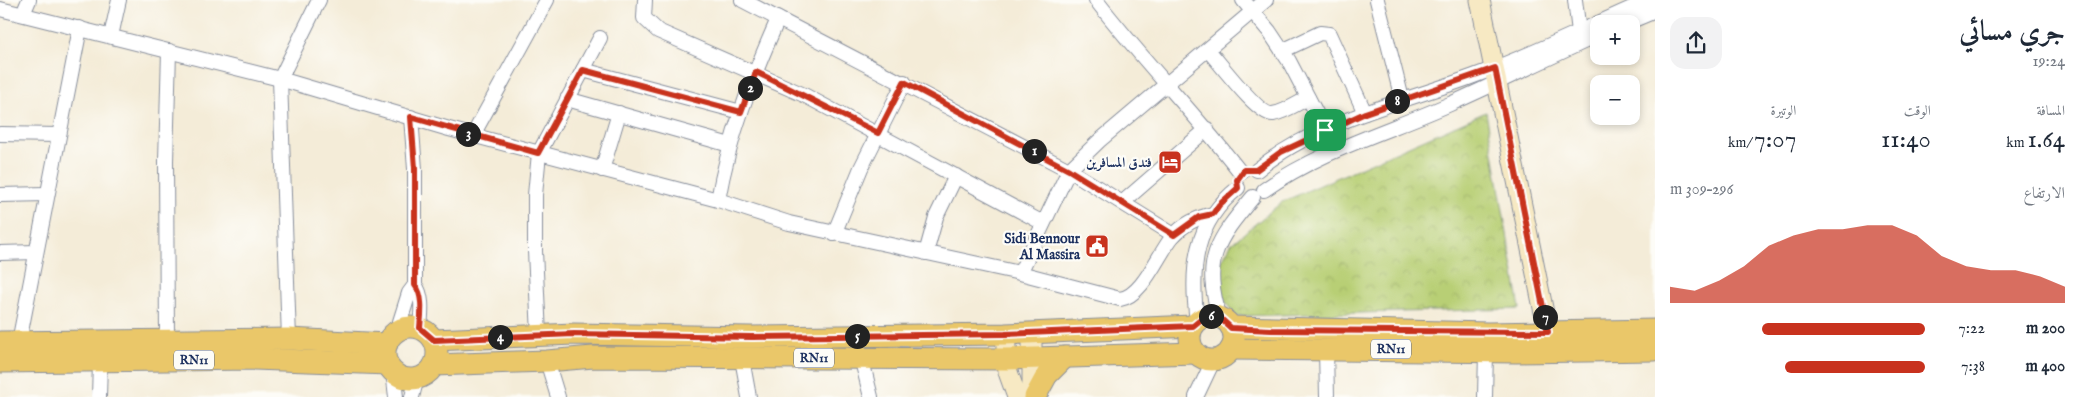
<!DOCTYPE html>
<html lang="ar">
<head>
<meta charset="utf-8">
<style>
  :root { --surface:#fff; --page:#f2f2f3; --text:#1f2937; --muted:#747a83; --accent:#c8321e }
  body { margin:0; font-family:"IM FELL English",Amiri,serif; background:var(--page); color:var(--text); direction:rtl; height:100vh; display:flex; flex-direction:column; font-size:19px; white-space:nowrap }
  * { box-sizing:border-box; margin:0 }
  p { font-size:16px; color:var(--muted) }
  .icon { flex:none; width:28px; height:28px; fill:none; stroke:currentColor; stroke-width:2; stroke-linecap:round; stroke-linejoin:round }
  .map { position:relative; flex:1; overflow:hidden; direction:ltr }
  .details { display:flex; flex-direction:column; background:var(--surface); width:425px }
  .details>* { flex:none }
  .controls { position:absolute; left:1590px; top:15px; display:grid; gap:10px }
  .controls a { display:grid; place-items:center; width:50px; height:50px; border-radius:10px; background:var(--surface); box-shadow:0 2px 8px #0003; font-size:25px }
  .pin { position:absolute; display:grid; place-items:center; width:42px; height:42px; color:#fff; margin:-21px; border-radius:10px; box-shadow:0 2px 8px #0006 }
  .km { position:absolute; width:25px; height:25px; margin:-12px; border-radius:50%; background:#222; color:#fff; font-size:14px; line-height:25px; text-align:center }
  .round { display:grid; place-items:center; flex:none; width:52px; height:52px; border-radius:15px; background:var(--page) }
  .head { display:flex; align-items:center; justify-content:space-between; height:85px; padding:0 15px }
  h1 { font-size:28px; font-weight:600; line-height:38px }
  .stats { display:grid; grid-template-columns:repeat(3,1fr); gap:8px; height:85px; padding:5px 15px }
  .stats div { display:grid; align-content:center }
  .stats b { font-size:25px; font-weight:600 }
  .stats small { font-size:14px; font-weight:400 }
  .stats p { font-size:14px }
  .chart { height:140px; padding:10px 15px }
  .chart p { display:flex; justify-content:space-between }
  .chart svg { width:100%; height:90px; margin-top:5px; fill:var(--accent); opacity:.7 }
  ul { padding:0 15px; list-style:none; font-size:16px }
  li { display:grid; grid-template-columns:80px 60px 1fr; align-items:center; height:38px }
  li i { height:12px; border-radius:6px; background:var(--accent) }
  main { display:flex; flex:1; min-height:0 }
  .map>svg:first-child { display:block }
</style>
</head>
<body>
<main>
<section class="details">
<div class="head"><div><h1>جري مسائي</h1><p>19:24</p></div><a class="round"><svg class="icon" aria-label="share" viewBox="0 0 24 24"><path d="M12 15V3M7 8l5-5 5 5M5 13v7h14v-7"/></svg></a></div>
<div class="stats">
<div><p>المسافة</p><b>1.64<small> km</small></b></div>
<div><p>الوقت</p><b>11:40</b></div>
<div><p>الوتيرة</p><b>7:07<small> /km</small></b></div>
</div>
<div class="chart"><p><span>الارتفاع</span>296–309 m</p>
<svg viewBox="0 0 160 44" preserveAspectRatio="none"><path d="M0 44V36L10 38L20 33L30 26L40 16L50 11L60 8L70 8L80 6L90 6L100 11L110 21L120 26L130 28L140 28L150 31L160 36V44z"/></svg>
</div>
<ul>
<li><b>200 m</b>7:22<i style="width:64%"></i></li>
<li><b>400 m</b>7:38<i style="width:55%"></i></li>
</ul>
</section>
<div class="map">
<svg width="1655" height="397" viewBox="0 0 1655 397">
  <defs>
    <pattern id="park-crowns" width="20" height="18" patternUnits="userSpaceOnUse" patternTransform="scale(1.25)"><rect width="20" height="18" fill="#b8cf74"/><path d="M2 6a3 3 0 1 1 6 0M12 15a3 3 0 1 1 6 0" fill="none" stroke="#9eb267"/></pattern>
  </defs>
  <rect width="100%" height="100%" fill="#fdfcf7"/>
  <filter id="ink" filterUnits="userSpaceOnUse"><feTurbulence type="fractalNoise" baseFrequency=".02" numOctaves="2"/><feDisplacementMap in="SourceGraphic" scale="10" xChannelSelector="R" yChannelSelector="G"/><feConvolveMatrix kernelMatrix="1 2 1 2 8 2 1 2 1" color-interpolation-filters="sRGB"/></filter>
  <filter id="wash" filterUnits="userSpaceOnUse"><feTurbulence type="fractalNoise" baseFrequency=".0096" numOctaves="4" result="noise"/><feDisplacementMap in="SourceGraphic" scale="20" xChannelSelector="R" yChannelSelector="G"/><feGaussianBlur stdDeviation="1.12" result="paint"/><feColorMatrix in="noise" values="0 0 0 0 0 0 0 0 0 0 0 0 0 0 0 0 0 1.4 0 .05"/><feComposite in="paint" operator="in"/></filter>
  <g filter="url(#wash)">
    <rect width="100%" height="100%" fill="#f4ecd8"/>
    <polygon fill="url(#park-crowns)" stroke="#6a7f69" points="1486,112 1520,309 1236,316 1221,297 1218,268 1231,244 1282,202"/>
  </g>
  <g filter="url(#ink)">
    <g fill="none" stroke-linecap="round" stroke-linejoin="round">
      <g stroke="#888e9b" stroke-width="16">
        <g id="street">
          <polyline points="645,0 644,18 658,31 804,95 1043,223"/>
          <polyline points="742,0 1069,170 1174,235"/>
          <path d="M 1096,0 C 1142,60 1195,113 1241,173"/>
          <polyline points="1243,0 1269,31 1289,61 1325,130"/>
          <polyline points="1377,0 1402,99"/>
          <polyline points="1575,0 1579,32"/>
          <path d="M 0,9 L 280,79 L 449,129 L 718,200 L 789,223 L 1020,273 L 1120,299 C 1143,296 1158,254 1173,236 C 1184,224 1198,217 1213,214"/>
          <polyline points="23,14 29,0"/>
          <polyline points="1624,24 1655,11"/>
          <polyline points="111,36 119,0"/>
          <path d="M 1208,50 C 1219,62 1259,116 1273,114 C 1285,112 1298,103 1308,98"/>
          <polyline points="1282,51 1320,33 1329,34 1365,113"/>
          <polyline points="583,70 741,112"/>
          <polyline points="567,99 730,145"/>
          <polyline points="411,117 415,169 415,285"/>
          <polyline points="0,134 58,135"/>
          <polyline points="473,135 547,0"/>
          <polyline points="602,170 619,113"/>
          <path d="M 1257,170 C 1319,119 1406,102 1479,74 C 1538,53 1593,24 1650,0"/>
          <path d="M 1264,190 C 1321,150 1387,132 1450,104 C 1500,82 1549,57 1599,35"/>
          <polyline points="0,195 47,194"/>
          <path d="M 718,200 C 729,137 752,78 778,19"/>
          <polyline points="1123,202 1207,129"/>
          <polyline points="834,234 861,168 904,82"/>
          <polyline points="0,253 36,252"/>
          <polyline points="926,253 936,217 956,176"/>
          <polyline points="1020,273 1069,170 1099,141 1266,0"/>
          <path d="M 1220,318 C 1202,260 1216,241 1253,197"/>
          <path d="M 1197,321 C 1190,269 1194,223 1238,188"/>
          <path d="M 397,331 L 409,293 L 415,285 C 424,296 421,315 420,328"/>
          <polyline points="539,335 535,251 535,195 539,153 600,38"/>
          <polyline points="289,339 280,79 319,0"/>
          <polyline points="167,340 166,161 169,51"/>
          <polyline points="19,342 80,28"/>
          <polyline points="1326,349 1327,397"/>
          <polyline points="861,357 871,397"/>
          <polyline points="742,359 749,397"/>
          <polyline points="547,361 558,397"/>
          <polyline points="393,371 396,397"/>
          <polyline points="99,397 100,362"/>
          <polyline points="412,397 417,378"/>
          <polyline points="1196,397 1213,361"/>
          <polyline points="1485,397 1486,351"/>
        </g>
      </g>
      <g stroke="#888e9b" stroke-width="21">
        <g id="secondary">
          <polyline points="1480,0 1551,347"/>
          <polyline points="1005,334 1008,372 1017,397"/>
          <polyline points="1032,334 1032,397"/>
        </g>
      </g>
      <g stroke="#888e9b" stroke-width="23">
        <g id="primary">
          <circle cx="1212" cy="338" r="22"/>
          <polyline points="1231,327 1488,333 1655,330"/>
          <circle cx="411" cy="353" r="26"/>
          <polyline points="434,340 574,334 751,337 1005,334 1193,326"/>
          <polyline points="0,342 289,339 387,344"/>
          <polyline points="1231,349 1516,352 1655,350"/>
          <polyline points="0,362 254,359 388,364"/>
          <polyline points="434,365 547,361 593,357 1006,359 1195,353"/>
          <polyline points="1035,397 1047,375 1065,357"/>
        </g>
      </g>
      <use href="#street" stroke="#fff" stroke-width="14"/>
      <use href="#secondary" stroke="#f7e9c3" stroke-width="19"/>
      <use href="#primary" stroke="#eac769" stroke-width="21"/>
    </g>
  </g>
  <g fill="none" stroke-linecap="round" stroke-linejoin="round" filter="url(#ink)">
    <g stroke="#fff" stroke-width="10">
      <path id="route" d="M 1495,68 L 1548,332 L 1271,330 L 1231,328 L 1220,318 L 1212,316 L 1204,317 L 1193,326 L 1005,334 L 752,337 L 574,334 L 434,340 L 420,328 C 421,315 424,296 415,285 L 415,168 L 411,117 L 538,153 L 583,70 L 741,112 L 756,72 L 878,133 L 904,82 L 1069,170 L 1174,235 L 1199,217 L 1213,214 L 1219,205 L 1238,188 L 1237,180 L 1244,170 L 1256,170 L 1281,152 L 1365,113 Z"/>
    </g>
    <use href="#route" stroke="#c8321e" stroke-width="6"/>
  </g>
  <defs>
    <g id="hotel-square" transform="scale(1.25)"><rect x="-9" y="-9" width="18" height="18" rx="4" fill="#c8321e" stroke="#fdfcf7"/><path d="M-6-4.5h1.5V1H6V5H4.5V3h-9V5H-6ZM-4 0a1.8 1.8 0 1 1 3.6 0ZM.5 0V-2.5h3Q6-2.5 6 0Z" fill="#fff"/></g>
    <g id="civic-square" transform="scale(1.25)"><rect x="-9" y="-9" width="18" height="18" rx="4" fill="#c8321e" stroke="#fdfcf7"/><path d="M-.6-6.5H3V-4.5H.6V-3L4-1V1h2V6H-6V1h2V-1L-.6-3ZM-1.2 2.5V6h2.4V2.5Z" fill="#fff"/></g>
  </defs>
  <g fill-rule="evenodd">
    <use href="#hotel-square" x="1170" y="162"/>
    <use href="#civic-square" x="1097" y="246"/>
  </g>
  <g text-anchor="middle" stroke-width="4.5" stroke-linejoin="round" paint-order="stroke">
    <g fill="#fdfcf7" stroke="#5f6c8c" stroke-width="1">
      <rect x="1371" y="339.5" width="40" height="19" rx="4"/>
      <rect x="794" y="348.5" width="40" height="19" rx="4"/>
      <rect x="174" y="350.5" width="40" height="19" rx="4"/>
    </g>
    <g font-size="12" font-weight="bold" fill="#1b2f5e">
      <text x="1391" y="353">RN11</text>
      <text x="814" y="362">RN11</text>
      <text x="194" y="364">RN11</text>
    </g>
    <g font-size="14" font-weight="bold" fill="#1b2f5e" stroke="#fdfcf7" text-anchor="end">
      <text x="1152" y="167">فندق المسافرين</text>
      <text x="1080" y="243">Sidi Bennour<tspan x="1080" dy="16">Al Massira</tspan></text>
    </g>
  </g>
</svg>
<div class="controls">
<a>+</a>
<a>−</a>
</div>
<div class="pin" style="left:1325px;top:130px;background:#1e9e55"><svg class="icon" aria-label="arrive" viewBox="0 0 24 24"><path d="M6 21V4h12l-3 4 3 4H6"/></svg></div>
<b class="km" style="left:1034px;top:151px">1</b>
<b class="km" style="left:750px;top:88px">2</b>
<b class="km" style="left:468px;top:134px">3</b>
<b class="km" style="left:500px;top:337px">4</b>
<b class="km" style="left:857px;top:336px">5</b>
<b class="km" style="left:1211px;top:316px">6</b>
<b class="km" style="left:1545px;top:317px">7</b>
<b class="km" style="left:1397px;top:101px">8</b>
</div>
</main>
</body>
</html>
